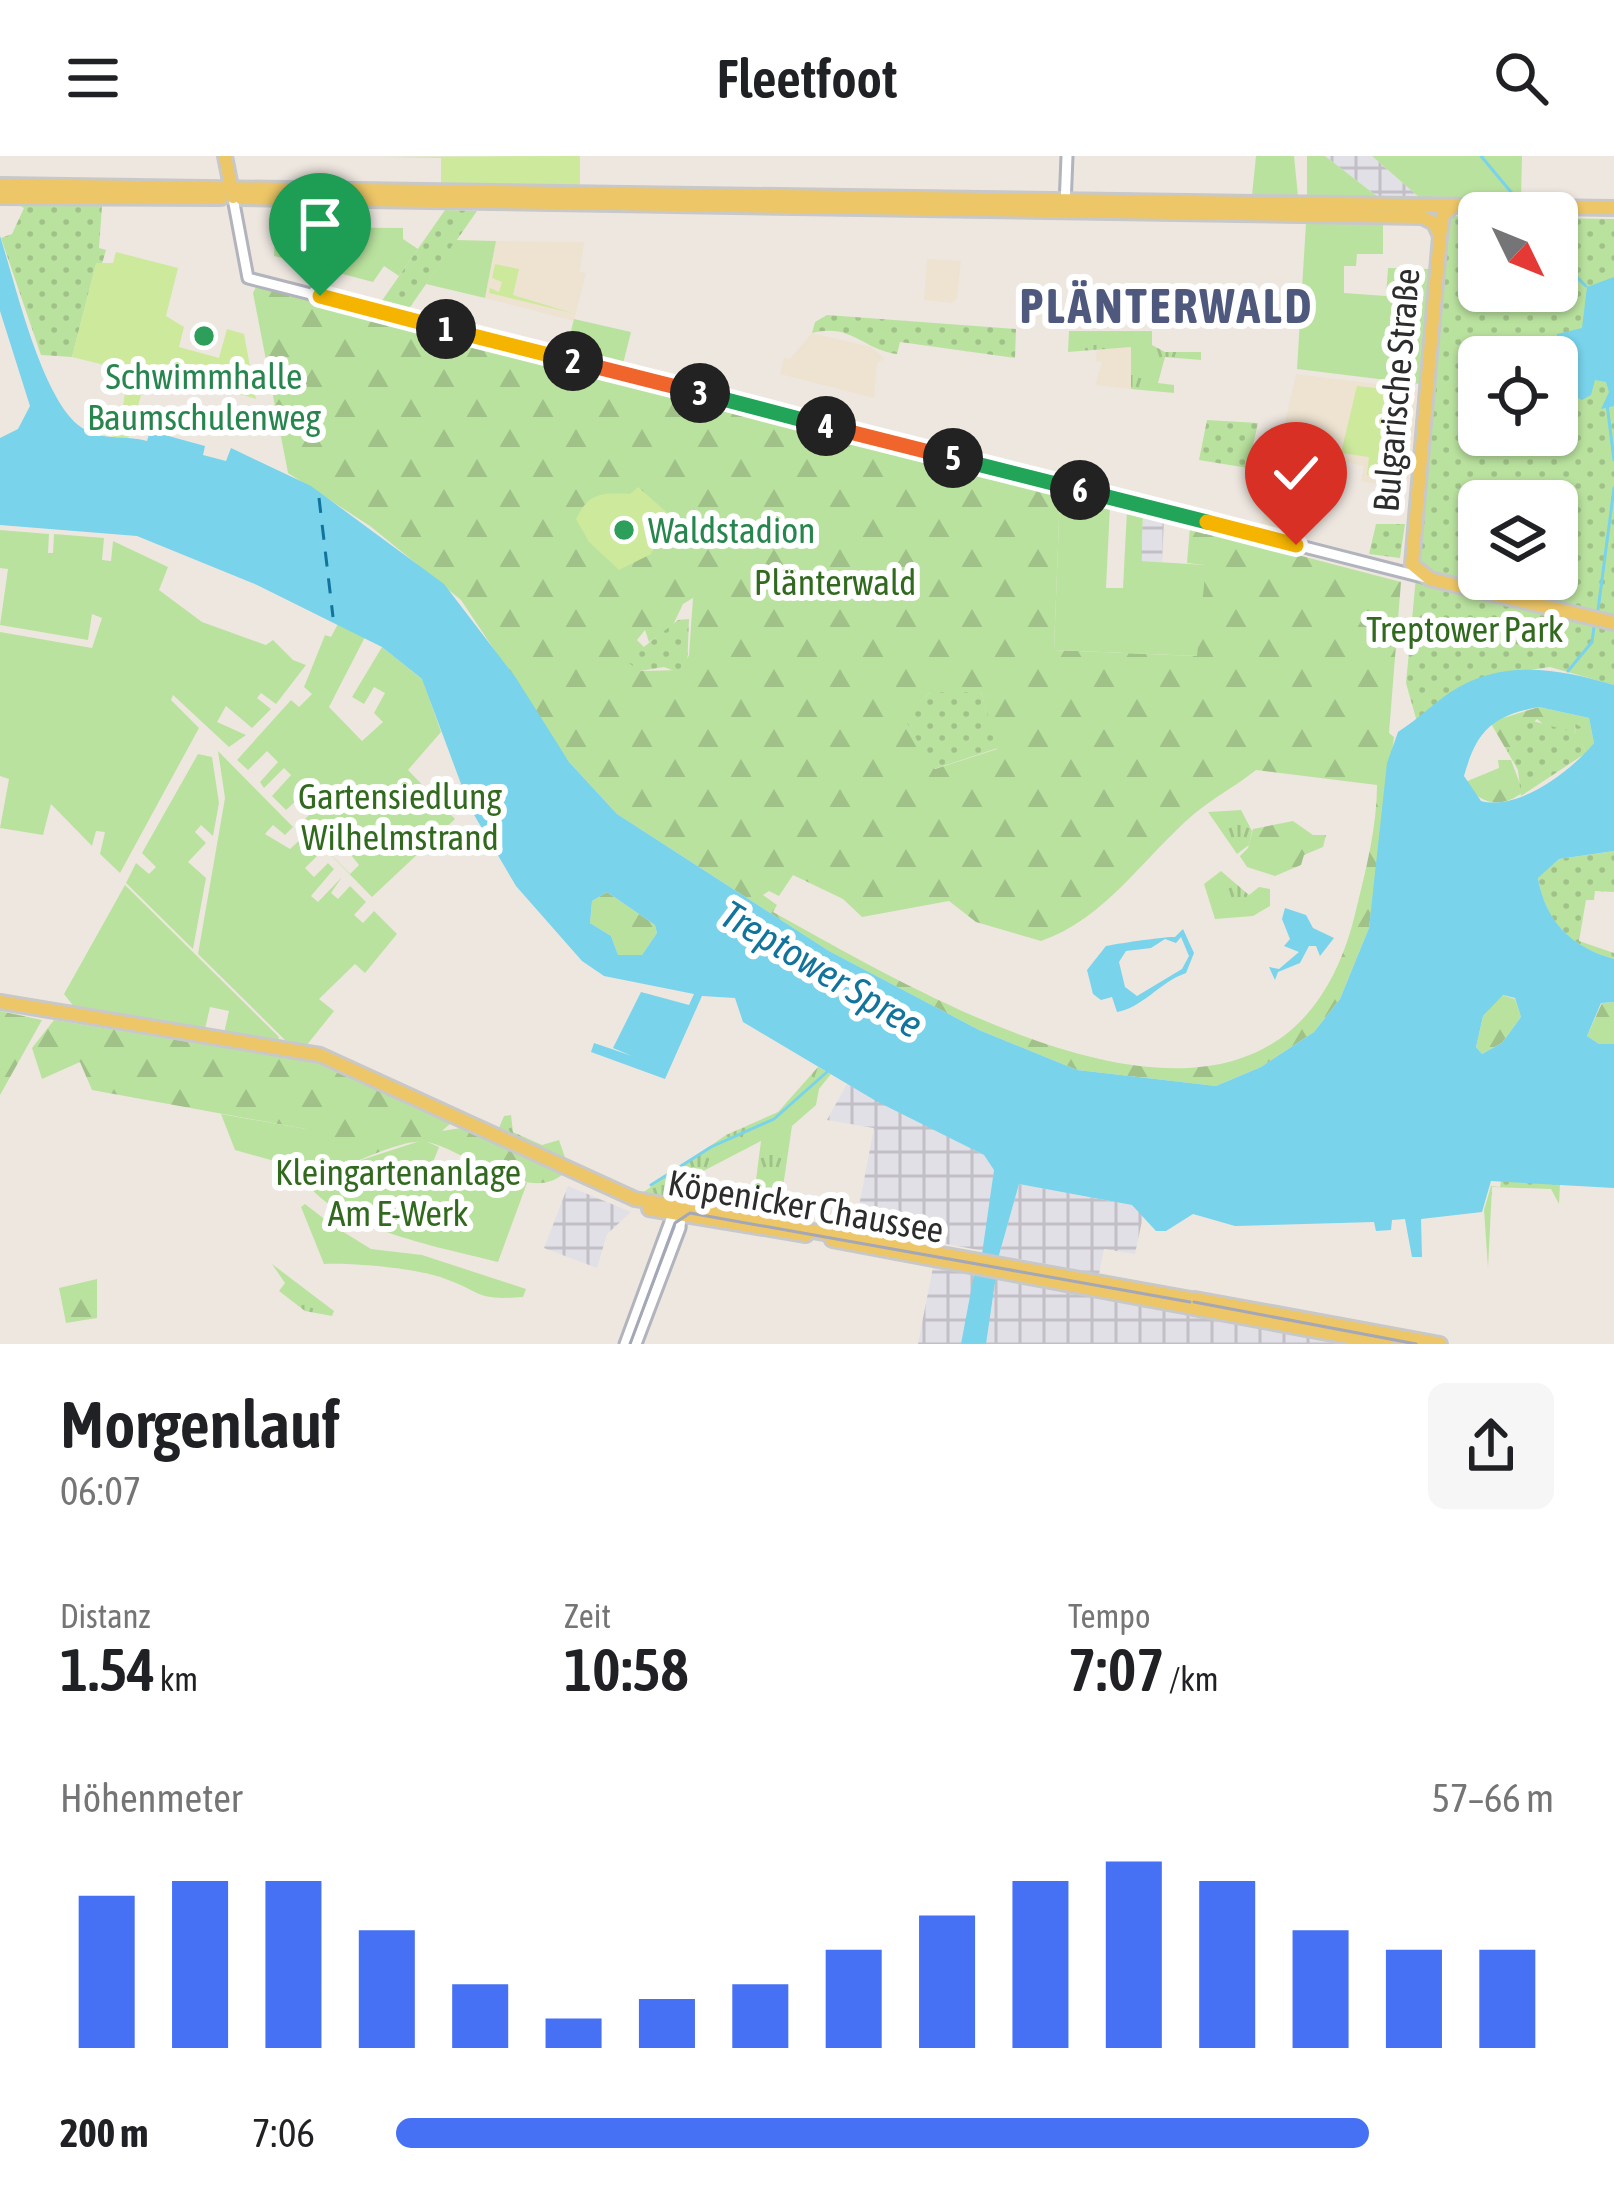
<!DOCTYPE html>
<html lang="de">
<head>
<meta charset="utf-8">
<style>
  :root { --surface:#fff; --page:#f6f6f6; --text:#202124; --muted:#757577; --accent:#4771f4 }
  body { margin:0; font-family:"Asap Condensed",sans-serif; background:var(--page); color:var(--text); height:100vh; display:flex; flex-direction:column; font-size:45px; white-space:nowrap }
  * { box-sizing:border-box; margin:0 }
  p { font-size:39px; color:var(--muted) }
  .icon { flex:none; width:66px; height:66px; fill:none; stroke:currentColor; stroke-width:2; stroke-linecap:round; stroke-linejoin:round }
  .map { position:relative; height:1188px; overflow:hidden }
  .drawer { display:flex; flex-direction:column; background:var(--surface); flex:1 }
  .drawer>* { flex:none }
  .needle { width:78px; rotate:133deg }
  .buttons { position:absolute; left:1458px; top:36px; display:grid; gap:24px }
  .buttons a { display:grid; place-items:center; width:120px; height:120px; border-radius:18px; background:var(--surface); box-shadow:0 3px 9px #0004; font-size:60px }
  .pin { position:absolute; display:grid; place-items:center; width:102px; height:102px; color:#fff; margin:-123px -51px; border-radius:50% 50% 50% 0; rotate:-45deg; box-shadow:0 0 12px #0007 }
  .pin .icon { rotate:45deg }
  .km { position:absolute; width:60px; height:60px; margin:-30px; border-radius:50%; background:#222; color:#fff; font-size:33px; line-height:60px; text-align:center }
  .round { display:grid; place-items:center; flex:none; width:126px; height:126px; border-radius:18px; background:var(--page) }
  .head { display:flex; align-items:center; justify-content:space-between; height:204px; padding:0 60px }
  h1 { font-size:66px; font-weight:600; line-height:90px }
  .metrics { display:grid; grid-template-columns:repeat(3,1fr); gap:18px; height:204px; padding:12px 60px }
  .metrics div { display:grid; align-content:center }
  .metrics b { font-size:60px; font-weight:600 }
  .metrics small { font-size:33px; font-weight:400 }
  .metrics p { font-size:33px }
  .chart { height:336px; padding:24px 60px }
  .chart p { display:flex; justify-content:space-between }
  .chart svg { width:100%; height:216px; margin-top:12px; stroke:var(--accent); stroke-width:6 }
  ul { padding:0 60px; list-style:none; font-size:39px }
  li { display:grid; grid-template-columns:192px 144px 1fr; align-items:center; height:90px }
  li i { height:30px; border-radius:15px; background:var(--accent) }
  header { display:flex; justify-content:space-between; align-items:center; height:156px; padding:0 60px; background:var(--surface); font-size:54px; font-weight:600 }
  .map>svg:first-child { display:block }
</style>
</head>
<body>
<header><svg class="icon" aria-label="menu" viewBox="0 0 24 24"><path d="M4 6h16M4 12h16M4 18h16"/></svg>Fleetfoot<svg class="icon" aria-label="search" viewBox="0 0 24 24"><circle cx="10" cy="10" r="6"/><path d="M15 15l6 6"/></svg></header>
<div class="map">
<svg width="1614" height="1188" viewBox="0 0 1614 1188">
  <defs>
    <pattern id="industrial-grid" width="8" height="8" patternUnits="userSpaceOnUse" patternTransform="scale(3)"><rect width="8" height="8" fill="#e2e0e7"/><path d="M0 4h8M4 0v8" fill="none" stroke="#c2c0c6"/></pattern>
    <pattern id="grass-tufts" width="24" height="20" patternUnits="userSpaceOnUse" patternTransform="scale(3)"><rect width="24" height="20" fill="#bae29f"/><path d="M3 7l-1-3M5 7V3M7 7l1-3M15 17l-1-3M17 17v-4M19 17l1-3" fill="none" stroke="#a0c289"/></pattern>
    <pattern id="forest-firs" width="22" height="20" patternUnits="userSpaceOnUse" patternTransform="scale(3)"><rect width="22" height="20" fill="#bae29f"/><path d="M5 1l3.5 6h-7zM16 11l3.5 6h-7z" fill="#a0c289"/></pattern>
    <pattern id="park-dots" width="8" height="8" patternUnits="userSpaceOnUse" patternTransform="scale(3)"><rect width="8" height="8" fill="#bae29f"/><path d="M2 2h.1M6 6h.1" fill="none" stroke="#a0c289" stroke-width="1.8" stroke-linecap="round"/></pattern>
  </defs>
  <rect width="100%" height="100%" fill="#eee7e0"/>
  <g fill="url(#industrial-grid)">
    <polygon points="1325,0 1372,0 1420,42 1378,41"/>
    <polygon points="1143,358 1164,364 1162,406 1140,405"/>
    <polygon points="847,928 984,999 994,1013 984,1095 855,1071 874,972 827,964"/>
    <polygon points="1019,1028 1132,1049 1143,1060 1135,1098 1104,1093 1099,1118 999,1099"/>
    <polygon points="568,1030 631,1056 607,1078 597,1112 544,1092"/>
    <polygon points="933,1111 1345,1188 918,1188"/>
  </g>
  <g fill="#eee3d1">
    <polygon points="496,85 584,86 580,116 586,117 574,165 485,142"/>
    <polygon points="927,103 961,105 957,142 952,147 924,144"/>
    <polygon points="812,177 871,191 885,203 877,207 874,242 780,218 784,202 790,203"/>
    <polygon points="1097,189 1131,191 1131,233 1095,229 1102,206 1096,205"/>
    <polygon points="1296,218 1417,233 1409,325 1390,323 1385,330 1361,325 1364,310 1332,303 1321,346 1309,345 1304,361 1289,357 1283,377 1261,371"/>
  </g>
  <g fill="url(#grass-tufts)">
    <polygon points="1256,0 1294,0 1298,40 1252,39"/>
    <polygon points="574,163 631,176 623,208 566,194"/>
    <polygon points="1069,175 1152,175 1152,189 1165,196 1201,196 1201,204 1165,201 1158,227 1174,229 1174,237 1131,233 1131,191 1068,196"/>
    <polygon points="1241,654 1252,675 1249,689 1237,698 1208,656"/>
    <polygon points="1221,715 1249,739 1259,731 1270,733 1270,750 1253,760 1215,763 1204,728"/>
    <polygon points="818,911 831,918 819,933 816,949 792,970 779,1058 752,1055 761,985 684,1025 675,1031 673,1043 642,1037 726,979 778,956"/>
    <polygon points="511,959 513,976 542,989 559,984 567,1007 498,974 504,960"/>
    <polygon points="272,1108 334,1155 332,1160 305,1155 279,1135 285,1127"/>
  </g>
  <g fill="url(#forest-firs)" fill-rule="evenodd">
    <path d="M 256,131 L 1060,337 L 1054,494 L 1196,500 L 1205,409 L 1187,407 L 1190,371 L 1401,426 L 1389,577 L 1394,581 L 1369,772 L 1340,843 L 1314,876 L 1261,911 L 1216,930 L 1077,914 L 979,874 L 829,795 L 617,658 L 569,606 L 461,444 L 370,370 L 288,317 L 253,137 ZM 693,442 L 689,499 L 682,514 L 640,515 L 646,493 L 637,484 L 645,474 L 649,486 L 672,471 L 683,448 ZM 930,536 L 981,536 L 997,593 L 935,613 L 905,562 ZM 1256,614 L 1377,629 C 1377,670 1366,714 1356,754 C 1285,1058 938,847 773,756 L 777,749 L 763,739 L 769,735 L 779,740 L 793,719 L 843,743 L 862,761 L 949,745 L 976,766 L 1041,785 C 1104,764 1145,700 1194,658 C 1213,642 1236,630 1256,614 Z"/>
    <polygon points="1539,551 1589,562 1594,587 1586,597 1574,568 1576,577 1548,573 1537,563 1507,595 1490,566"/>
    <path d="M 1498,604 L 1511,604 L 1523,636 C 1502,653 1479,649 1465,626 L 1499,612 Z"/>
    <polygon points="1293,665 1313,679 1326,679 1323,691 1304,699 1301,709 1275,720 1247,711 1240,700 1248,692 1253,673"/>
    <polygon points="607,736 655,769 657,777 642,799 618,799 611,780 590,767 592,745"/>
    <polygon points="1502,839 1515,843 1521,861 1502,887 1482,898 1476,891 1483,860"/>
    <polygon points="1614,846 1614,888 1599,888 1587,880 1602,847"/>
    <polygon points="0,855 42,864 0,939"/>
    <path d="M 54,864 L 314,906 L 451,967 L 442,975 L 461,972 L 562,1019 C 526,1047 466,995 428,986 C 406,982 367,1002 346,1009 L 306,973 L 92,934 L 80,906 L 42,923 L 32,892 Z"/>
    <polygon points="97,1123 97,1162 66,1167 59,1132"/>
  </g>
  <g fill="url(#park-dots)" fill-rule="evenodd">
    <polygon points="19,49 102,50 99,92 106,94 102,108 96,108 72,201 41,199 1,82 12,78 24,52"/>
    <polygon points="445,54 477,55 408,154 381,146"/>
    <path d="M 1450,60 L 1479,61 L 1479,135 L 1557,135 L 1557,62 L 1614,63 L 1614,529 L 1550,511 L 1497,519 L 1441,543 L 1417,566 L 1406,527 ZM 1479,201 L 1557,201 L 1557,279 L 1479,279 ZM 1479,345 L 1557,345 L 1557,423 L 1479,423 Z"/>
    <path d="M 827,159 L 1016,173 L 1015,202 L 900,186 L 897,198 C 863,194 852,167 812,177 L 815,166 Z"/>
    <polygon points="1207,264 1258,267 1248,312 1199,304"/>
    <polygon points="1376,368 1405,368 1400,402 1369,398"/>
    <polygon points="689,463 687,514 682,518 664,511 640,515 626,505 678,464"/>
    <polygon points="930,536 981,536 998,592 934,613 904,562"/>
    <polygon points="1519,561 1576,577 1574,567 1588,575 1582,587 1586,597 1521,640 1518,614 1507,595 1511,589 1507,575"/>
    <path d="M 1614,695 L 1614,736 L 1595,735 L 1594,744 L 1586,744 L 1579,785 L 1614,797 L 1614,803 C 1572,791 1545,767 1538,721 L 1559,703 Z"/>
    <polygon points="1501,1025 1560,1028 1559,1048 1551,1033 1492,1031 1488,1112 1484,1054 1491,1030 1500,1031"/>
  </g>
  <g fill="#bae29f" fill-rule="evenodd">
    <polygon points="1307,0 1325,0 1378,41 1307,40"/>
    <polygon points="1372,0 1522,0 1521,44 1420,42"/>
    <polygon points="1306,67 1383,69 1383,98 1357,98 1356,110 1344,110 1344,137 1386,140 1388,112 1431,113 1419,228 1297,213"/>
    <polygon points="275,71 403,72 403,83 418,93 399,120 384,110 373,126 274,100"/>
    <polygon points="456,84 496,85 485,142 426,128"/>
    <polygon points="1060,337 1110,350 1106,432 1123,432 1127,354 1143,358 1141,405 1206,409 1197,500 1054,494"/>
    <polygon points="0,374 49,378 48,397 53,397 54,378 104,382 102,404 111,405 113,385 168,411 159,434 202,466 266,489 273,484 293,504 306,509 276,548 261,537 257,542 271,553 252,572 226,550 217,566 246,579 229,591 173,539 171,544 199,572 120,717 100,698 105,676 96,675 92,690 51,648 43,679 0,672 9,623 0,620 0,476 92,492 102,462 92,458 88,484 0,469 8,413 0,412"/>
    <path d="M 339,466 L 365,481 L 329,551 L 362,585 L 383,566 L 374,557 L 385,537 L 374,531 L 364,548 L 352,541 L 382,491 L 423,524 L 441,576 L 408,614 L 455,663 L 372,741 L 300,668 L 312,656 L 299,642 L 286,654 L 272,640 L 291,619 L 284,612 L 264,632 L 260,626 L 278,606 L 267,595 L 248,614 L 237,604 L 291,544 L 299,551 L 312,538 L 304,531 L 325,479 L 331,481 ZM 355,675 L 365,685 L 351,699 L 359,709 L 350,718 L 331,699 Z"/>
    <polygon points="218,595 293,671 285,679 273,669 265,678 290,693 303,681 319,698 305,712 314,721 328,707 334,713 311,740 318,746 342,721 331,737 338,743 350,730 366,746 354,759 363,767 374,755 397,778 365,817 355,808 319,843 334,855 306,890 285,884 198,798 225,642"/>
    <polygon points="198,598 212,601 219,647 213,680 201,669 195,676 206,687 188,706 206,722 193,793 126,727 136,707 149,718 156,711 142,697"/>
    <polygon points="125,729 279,881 278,885 224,877 229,855 210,851 205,873 75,852 64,838"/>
    <path d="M 221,958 L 306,973 L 338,987 L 346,1009 L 423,984 L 439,991 L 432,1009 L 457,1019 L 465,1001 L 527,1027 L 498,1106 C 444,1092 318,1070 299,1012 L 235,994 Z"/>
    <path d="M 305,1048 L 327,1065 L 328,1073 L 337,1072 L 371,1093 L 422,1099 L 526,1133 L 523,1141 C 475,1145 483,1136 443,1122 C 416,1112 352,1107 324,1108 L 301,1051 Z"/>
  </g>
  <g fill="#cce99c">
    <polygon points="580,0 580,30 441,28 441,2 380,1"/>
    <polygon points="116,96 178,112 166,160 184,171 179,191 219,202 227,173 244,178 256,243 152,212 149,220 72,201 96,107 113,107"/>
    <polygon points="495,108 519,113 513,139 572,157 489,137 490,132 499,136 502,126 492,122"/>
    <polygon points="145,226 128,283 92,277 96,254 122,257 126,230"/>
    <polygon points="1357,230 1412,236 1404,322 1367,319 1369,301 1341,297"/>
    <path d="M 638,331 L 671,360 L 651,398 L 619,414 L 589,386 L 576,363 C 589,336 602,337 630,338 Z"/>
  </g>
  <g fill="#78d3eb" fill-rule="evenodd">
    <path d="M 0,80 C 15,126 43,250 84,273 C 104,285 126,279 147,285 L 150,275 L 205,290 L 203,299 L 226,305 L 231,292 L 311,330 L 444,428 L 516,522 L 569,606 L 617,658 L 829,795 L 979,874 L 1077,914 L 1216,930 L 1261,911 L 1314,876 L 1340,843 L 1369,772 L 1387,607 L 1398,576 C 1420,562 1436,544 1459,531 C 1508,503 1564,514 1614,529 L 1614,695 L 1559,703 L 1538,722 C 1546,767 1572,791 1614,803 L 1614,846 L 1601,847 L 1587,880 L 1599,888 L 1614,888 L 1614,1032 L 1491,1025 L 1482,1056 L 1421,1063 L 1422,1101 L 1412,1101 L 1405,1063 L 1392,1064 L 1391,1074 L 1376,1075 L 1374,1066 L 1235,1070 L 1193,1058 L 1166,1075 L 1156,1075 L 1132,1049 L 1019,1028 L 999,1099 L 986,1188 L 961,1188 L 974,1119 L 979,1119 L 994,1014 L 984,999 L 876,945 L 743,866 L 735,842 L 702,840 L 665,923 L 591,896 L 594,887 L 632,900 L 613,892 L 641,836 L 689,849 L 694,838 L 604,820 L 582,805 L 516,730 L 470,652 L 422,523 L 382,491 L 257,429 L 137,380 L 0,369 L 0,282 L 18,273 L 30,250 L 0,155 ZM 1539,551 L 1589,562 L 1594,587 C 1571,615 1519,655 1481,645 L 1464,620 C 1477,574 1492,560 1539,551 ZM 607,736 L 655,769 L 657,777 L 642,799 L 618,799 L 611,780 L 590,767 L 592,745 ZM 1503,839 L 1515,842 L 1521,861 L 1502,887 L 1482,898 L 1476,891 L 1483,860 Z"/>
    <polygon points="1614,121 1614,250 1601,253 1609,236 1606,226 1595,224 1591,239 1582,244 1557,231 1557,178 1582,172 1587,131"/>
    <polygon points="1285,752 1306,759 1313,772 1334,782 1320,800 1316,790 1309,790 1300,807 1278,816 1275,824 1269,811 1279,813 1299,796 1284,790 1290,783 1282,763"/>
    <path d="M 1183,773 L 1194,797 L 1186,817 C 1160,826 1142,852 1117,856 L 1112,841 L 1101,844 L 1093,838 L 1087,814 L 1106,790 C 1114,788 1168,780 1175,781 ZM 1181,781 L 1189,800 L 1182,813 L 1137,840 L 1125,831 L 1119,806 L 1126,795 L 1151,792 L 1165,783 L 1176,787 Z"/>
  </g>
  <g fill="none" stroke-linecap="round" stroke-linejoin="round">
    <g stroke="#78d3eb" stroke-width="3">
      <polyline points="1481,0 1516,42"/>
      <polyline points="1557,102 1586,130"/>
      <polyline points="1607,248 1614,304"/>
      <polyline points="1598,454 1614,332"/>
      <polyline points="1568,515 1592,486 1594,471"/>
      <polyline points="651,1029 711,991 774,963 827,916"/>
    </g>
    <polyline stroke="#12749c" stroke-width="3" stroke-dasharray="15 12" stroke-linecap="butt" points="319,342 333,461"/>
    <g stroke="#b1b3bd" stroke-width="15">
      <g id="minor">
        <polyline points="233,42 248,122 1430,423"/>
        <polyline points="1065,50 1067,0"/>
        <polyline points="625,1188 674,1055"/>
        <polyline points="636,1188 680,1072 681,1056"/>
      </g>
    </g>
    <g stroke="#c8c8c8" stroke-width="18">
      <g id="major">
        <polyline points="225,0 233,41"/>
        <polyline points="0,29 1614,52"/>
        <polyline points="0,41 221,42"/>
        <polyline points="241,42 1422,61 1434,67 1440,80"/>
        <polyline points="1452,51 1443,59 1440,80 1412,408 1430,423 1614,467"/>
        <polyline points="0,846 320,899 635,1043 1191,1143"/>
        <polyline points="649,1053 806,1079"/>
        <polyline points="832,1084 1189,1151"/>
        <polyline points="1195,1143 1440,1188"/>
        <polyline points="1193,1152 1387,1188"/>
      </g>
    </g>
    <use href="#minor" stroke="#fff" stroke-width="9"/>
    <use href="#major" stroke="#edc667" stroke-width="12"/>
    <g stroke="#a3a7b7" stroke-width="3">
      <polyline points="1194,1146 1416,1188"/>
      <polyline points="630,1188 675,1067 690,1057 1190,1146"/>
    </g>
  </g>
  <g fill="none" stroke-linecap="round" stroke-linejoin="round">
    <g stroke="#fff" stroke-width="24">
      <polyline id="split-1" points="320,140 446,173"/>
    </g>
    <g stroke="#fff" stroke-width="24">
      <polyline id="split-2" points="446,173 573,205"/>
    </g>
    <g stroke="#fff" stroke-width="24">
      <polyline id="split-3" points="573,205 700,237"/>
    </g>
    <g stroke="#fff" stroke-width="24">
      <polyline id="split-4" points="700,237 826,270"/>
    </g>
    <g stroke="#fff" stroke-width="24">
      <polyline id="split-5" points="826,270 953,302"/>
    </g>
    <g stroke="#fff" stroke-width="24">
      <polyline id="split-6" points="953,302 1080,334"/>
    </g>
    <g stroke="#fff" stroke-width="24">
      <polyline id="split-7" points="1080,334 1207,366"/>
    </g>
    <g stroke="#fff" stroke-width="24">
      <polyline id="split-8" points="1207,366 1296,389"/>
    </g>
    <use href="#split-1" stroke="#f5b400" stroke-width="15"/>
    <use href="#split-2" stroke="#f5b400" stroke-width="15"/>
    <use href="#split-3" stroke="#f0652b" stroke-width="15"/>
    <use href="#split-4" stroke="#22a559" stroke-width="15"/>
    <use href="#split-5" stroke="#f0652b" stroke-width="15"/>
    <use href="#split-6" stroke="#22a559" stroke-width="15"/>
    <use href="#split-7" stroke="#22a559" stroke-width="15"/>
    <use href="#split-8" stroke="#f5b400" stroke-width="15"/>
  </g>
  <g fill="#2e9e5b" stroke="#fff" stroke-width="4.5">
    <circle cx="204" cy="180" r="12"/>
    <circle cx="624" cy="374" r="12"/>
  </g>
  <g text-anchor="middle" stroke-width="12" stroke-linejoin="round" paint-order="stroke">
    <g font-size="36" fill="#27864d" stroke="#fff">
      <text x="204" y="233">Schwimmhalle<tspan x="204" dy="41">Baumschulenweg</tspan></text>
      <text x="648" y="387" text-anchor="start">Waldstadion</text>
    </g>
    <g font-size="36" fill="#2d2d2d" stroke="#fff">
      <text transform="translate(1396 234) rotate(-85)" y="13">Bulgarische Straße</text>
      <text transform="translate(806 1050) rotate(10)" y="13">Köpenicker Chaussee</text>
    </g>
    <g font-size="36" fill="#316a1e" stroke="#fff">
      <text x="835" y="439">Plänterwald</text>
      <text x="1465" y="486">Treptower Park</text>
      <text x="400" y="653">Gartensiedlung<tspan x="400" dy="41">Wilhelmstrand</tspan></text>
      <text x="398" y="1029">Kleingartenanlage<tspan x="398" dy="41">Am E-Werk</tspan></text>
    </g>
    <g font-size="39" font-style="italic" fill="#12749c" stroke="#fff">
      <text transform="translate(822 813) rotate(31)" y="14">Treptower Spree</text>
    </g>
    <g font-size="48" font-weight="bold" letter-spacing="3" fill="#4e597d" stroke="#fff">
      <text x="1167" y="167">PLÄNTERWALD</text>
    </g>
  </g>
</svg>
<div class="buttons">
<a><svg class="needle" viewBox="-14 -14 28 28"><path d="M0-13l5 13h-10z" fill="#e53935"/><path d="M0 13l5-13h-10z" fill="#757577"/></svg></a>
<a><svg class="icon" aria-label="locate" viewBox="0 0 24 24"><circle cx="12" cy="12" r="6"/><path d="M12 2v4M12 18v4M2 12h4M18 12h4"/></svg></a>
<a><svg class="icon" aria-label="layers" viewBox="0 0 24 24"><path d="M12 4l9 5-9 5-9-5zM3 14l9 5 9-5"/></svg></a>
</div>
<div class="pin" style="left:320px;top:140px;background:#1e9e55"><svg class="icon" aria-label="arrive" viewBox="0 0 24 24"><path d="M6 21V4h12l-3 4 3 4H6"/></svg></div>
<div class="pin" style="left:1296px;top:389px;background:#d93025"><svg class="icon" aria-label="check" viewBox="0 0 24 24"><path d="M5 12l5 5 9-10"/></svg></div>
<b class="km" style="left:446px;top:173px">1</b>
<b class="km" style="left:573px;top:205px">2</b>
<b class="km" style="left:700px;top:237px">3</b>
<b class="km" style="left:826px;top:270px">4</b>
<b class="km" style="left:953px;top:302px">5</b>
<b class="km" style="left:1080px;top:334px">6</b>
</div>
<section class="drawer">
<div class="head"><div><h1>Morgenlauf</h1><p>06:07</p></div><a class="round"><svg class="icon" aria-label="share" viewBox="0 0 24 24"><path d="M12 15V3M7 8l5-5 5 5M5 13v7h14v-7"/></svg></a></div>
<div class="metrics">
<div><p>Distanz</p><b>1.54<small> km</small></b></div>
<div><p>Zeit</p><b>10:58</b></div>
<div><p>Tempo</p><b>7:07<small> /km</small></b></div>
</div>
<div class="chart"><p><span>Höhenmeter</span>57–66 m</p>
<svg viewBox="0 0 160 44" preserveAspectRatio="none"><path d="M5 44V13M15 44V10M25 44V10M35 44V20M45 44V31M55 44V38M65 44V34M75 44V31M85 44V24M95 44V17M105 44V10M115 44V6M125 44V10M135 44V20M145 44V24M155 44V24"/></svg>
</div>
<ul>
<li><b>200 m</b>7:06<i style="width:84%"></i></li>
</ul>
</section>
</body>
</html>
